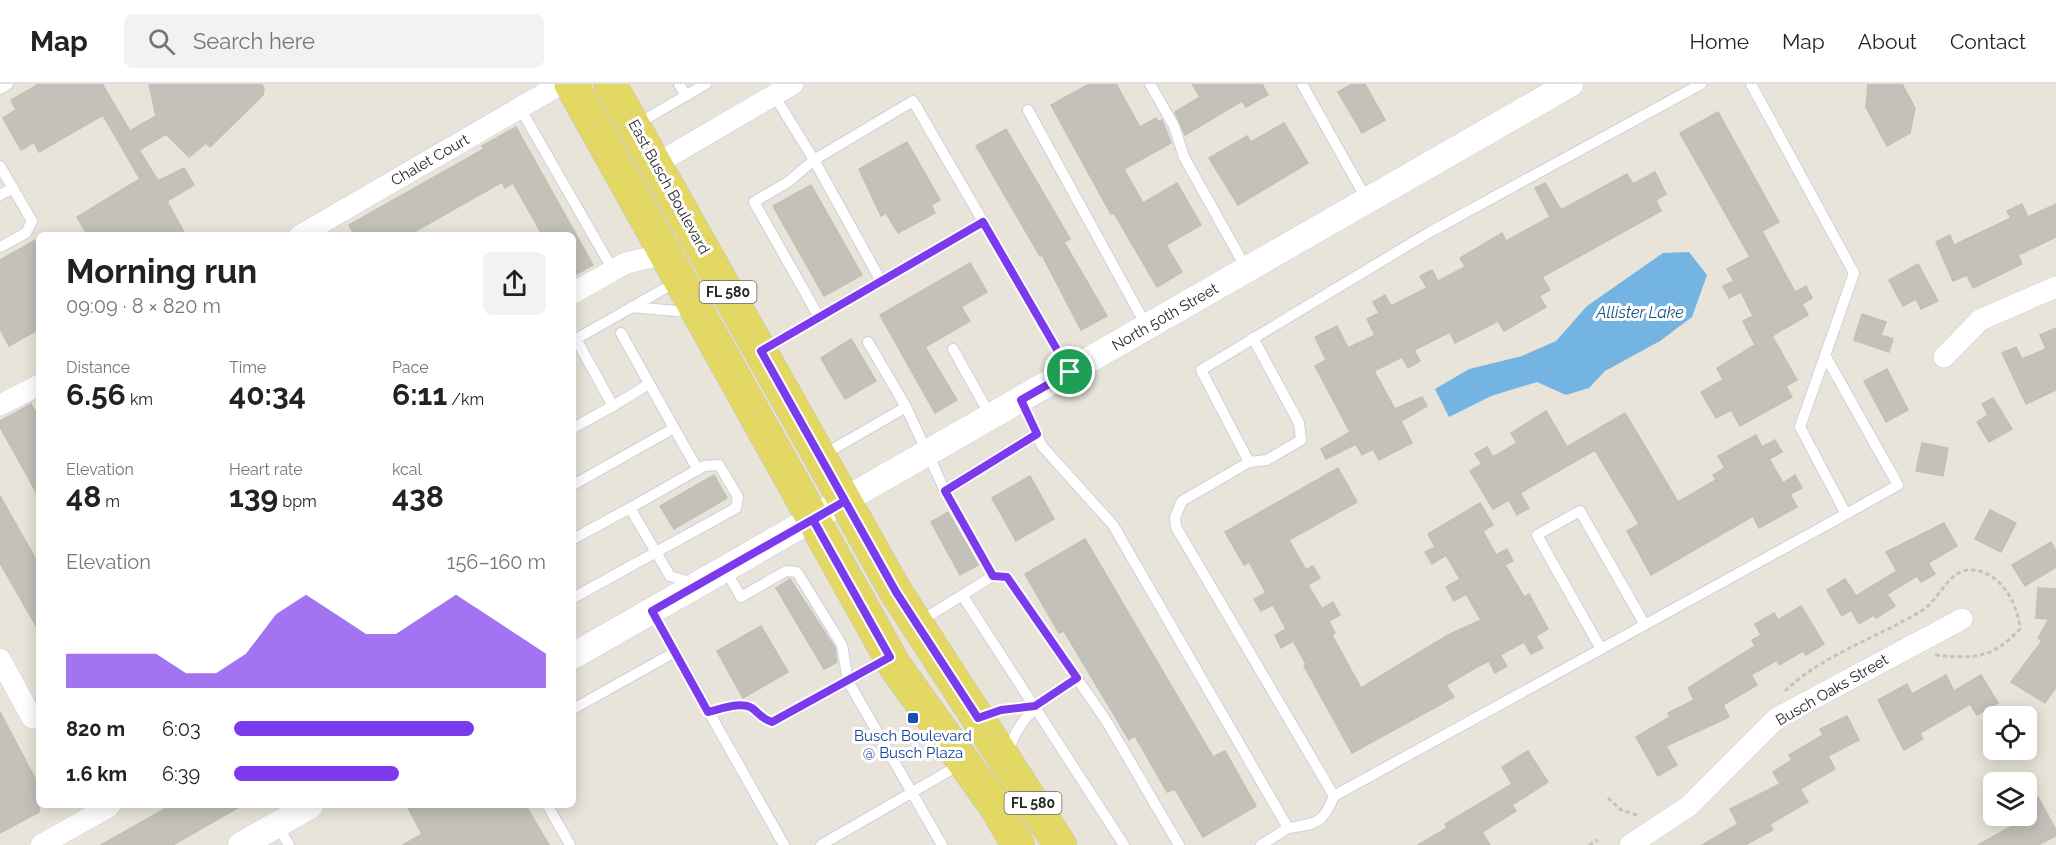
<!DOCTYPE html>
<html lang="en">
<head>
<meta charset="utf-8">
<style>
  :root { --surface:#fff; --page:#f2f2f2; --text:#222; --muted:#767676; --line:#e0e0e0; --accent:#7c3aed }
  body { margin:0; font-family:Raleway,sans-serif; background:var(--page); color:var(--text); height:100vh; display:flex; flex-direction:column; font-size:22px; white-space:nowrap }
  * { box-sizing:border-box; margin:0 }
  p { font-size:20px; color:var(--muted) }
  .icon { flex:none; width:33px; height:33px; fill:none; stroke:currentColor; stroke-width:2; stroke-linecap:round; stroke-linejoin:round }
  .map { position:relative; flex:1; overflow:hidden }
  .sheet { position:absolute; left:36px; top:148px; width:540px; height:576px; display:flex; flex-direction:column; background:var(--surface); border-radius:9px; box-shadow:0 3px 15px #0003 }
  .sheet>* { flex:none }
  .tools { position:absolute; left:1983px; top:622px; display:grid; gap:12px }
  .tools a { display:grid; place-items:center; width:54px; height:54px; border-radius:9px; background:var(--surface); box-shadow:0 3px 15px #0003; font-size:30px }
  .pin { position:absolute; display:grid; place-items:center; width:51px; height:51px; color:#fff; margin:-26px; border:3px solid #fff; border-radius:50%; box-shadow:0 2px 6px #0007 }
  .round { display:grid; place-items:center; flex:none; width:63px; height:63px; border-radius:9px; background:var(--page) }
  .head { display:flex; align-items:center; justify-content:space-between; height:102px; padding:0 30px }
  h1 { font-size:33px; font-weight:700; line-height:45px }
  .metrics { display:grid; grid-template-columns:repeat(3,1fr); gap:9px; height:102px; padding:6px 30px }
  .metrics div { display:grid; align-content:center }
  .metrics b { font-size:30px; font-weight:700 }
  .metrics small { font-size:16px; font-weight:400 }
  .metrics p { font-size:16px }
  .chart { height:168px; padding:12px 30px }
  .chart p { display:flex; justify-content:space-between }
  .chart svg { width:100%; height:108px; margin-top:6px; fill:var(--accent); opacity:.7 }
  ul { padding:0 30px; list-style:none; font-size:20px }
  li { display:grid; grid-template-columns:96px 72px 1fr; align-items:center; height:45px }
  li i { height:15px; border-radius:8px; background:var(--accent) }
  header { display:flex; align-items:center; gap:36px; box-sizing:border-box; height:84px; padding:0 30px; background:var(--surface); border-bottom:2px solid var(--line) }
  header strong { font-size:28px }
  nav { display:flex; gap:33px; margin-inline-start:auto; font-size:21px }
  .search { width:420px; height:54px; background:var(--page); display:flex; align-items:center; gap:15px; box-sizing:border-box; padding:0 21px; border-radius:9px; color:var(--muted); font-size:22px }
  .map>svg:first-child { display:block }
</style>
</head>
<body>
<header>
<strong>Map</strong>
<div class="search"><svg class="icon" aria-label="search" viewBox="0 0 24 24"><circle cx="10" cy="10" r="6"/><path d="M15 15l6 6"/></svg>Search here</div>
<nav><a>Home</a><a>Map</a><a>About</a><a>Contact</a></nav>
</header>
<div class="map">
<svg width="2056" height="761" viewBox="0 0 2056 761">
  <rect width="100%" height="100%" fill="#e8e4d9"/>
  <polygon fill="#74b4e2" points="1689,168 1707,191 1692,233 1660,257 1605,287 1589,304 1566,311 1537,298 1491,312 1449,333 1435,305 1469,285 1522,272 1556,257 1587,222 1663,169"/>
  <g fill="#c3c1b9" stroke="#c3c0b3" stroke-width="1.5">
    <polygon points="39,0 102,0 130,47 156,32 149,0 262,0 264,6 263,11 210,63 206,59 189,73 166,50 139,66 158,97 184,84 194,101 167,117 186,152 88,152 77,133 140,95 103,31 39,68 34,58 21,66 3,34 16,26 11,16"/>
    <polygon points="1089,0 1116,0 1140,43 1156,34 1158,38 1162,36 1171,59 1124,85 1143,119 1177,99 1201,141 1166,161 1182,188 1157,203 1114,129 1111,130 1051,21"/>
    <polygon points="1192,0 1262,0 1268,11 1246,23 1242,17 1185,51 1175,28 1200,13"/>
    <polygon points="1352,0 1365,0 1385,36 1362,49 1338,8"/>
    <polygon points="1868,0 1902,0 1915,24 1910,49 1887,62 1866,23"/>
    <polygon points="1718,28 1779,138 1762,147 1795,208 1806,202 1812,214 1802,220 1808,231 1772,252 1797,296 1786,302 1792,313 1740,342 1731,326 1716,334 1701,308 1723,296 1717,284 1755,261 1743,237 1753,232 1741,208 1729,214 1723,202 1734,197 1727,185 1750,173 1680,49"/>
    <polygon points="1284,39 1308,79 1238,121 1209,74 1247,52 1251,58"/>
    <polygon points="516,43 593,181 573,192 573,152 543,152 513,99 505,104 502,98 407,152 355,152 349,141 484,65 482,62"/>
    <polygon points="1006,45 1070,155 1064,158 1107,232 1081,246 1042,171 1040,172 976,62"/>
    <polygon points="907,58 940,116 931,121 935,129 898,149 886,129 881,132 859,85"/>
    <polygon points="1655,88 1666,110 1656,116 1661,127 1542,193 1550,206 1539,212 1546,223 1504,247 1498,237 1455,259 1450,248 1414,266 1420,277 1408,284 1402,273 1374,287 1395,325 1422,313 1427,322 1401,337 1412,359 1379,376 1373,365 1362,371 1356,360 1326,375 1321,365 1350,348 1315,282 1326,276 1315,253 1337,242 1348,264 1375,251 1367,235 1379,229 1373,218 1385,211 1391,222 1427,204 1420,192 1432,186 1438,197 1465,183 1460,174 1502,149 1506,157 1550,133 1535,104 1545,99 1561,126 1627,90 1633,100"/>
    <polygon points="811,101 862,191 824,212 773,122"/>
    <polygon points="2022,120 2028,133 2056,120 2056,153 2018,171 2022,180 1973,204 1967,191 1953,197 1936,158 1950,151 1954,161 2011,134 2007,127"/>
    <polygon points="39,154 39,245 9,262 0,245 0,176"/>
    <polygon points="970,179 987,208 961,223 970,237 925,263 957,316 935,329 880,231"/>
    <polygon points="1918,180 1938,217 1921,225 1916,215 1903,222 1889,196"/>
    <polygon points="1862,230 1886,238 1881,251 1893,255 1889,268 1854,256"/>
    <polygon points="2056,244 2056,306 2026,320 2002,269 2016,263 2022,275 2046,265 2040,251"/>
    <polygon points="851,255 876,297 845,315 821,274"/>
    <polygon points="1887,285 1908,326 1886,338 1864,297"/>
    <polygon points="1993,314 2012,345 1989,358 1977,338 1988,331 1982,320"/>
    <polygon points="31,320 39,334 39,413 0,343 0,337"/>
    <polygon points="1546,327 1567,363 1625,329 1678,418 1716,396 1713,391 1725,384 1718,372 1756,351 1762,363 1775,356 1782,368 1769,375 1783,399 1795,391 1802,404 1790,410 1797,423 1759,444 1753,432 1651,491 1627,447 1639,440 1595,366 1520,409 1529,424 1517,431 1509,416 1493,425 1470,387 1482,380 1475,370 1487,363 1493,373 1517,359 1511,349"/>
    <polygon points="1922,359 1948,364 1943,392 1916,387"/>
    <polygon points="1338,384 1357,418 1289,456 1306,486 1313,482 1320,494 1308,501 1322,525 1333,518 1340,531 1329,537 1335,549 1332,551 1361,604 1448,551 1481,536 1466,510 1454,517 1446,503 1460,495 1446,471 1432,480 1425,468 1435,463 1428,450 1480,419 1493,441 1483,447 1496,471 1507,465 1513,477 1505,481 1524,513 1529,510 1548,545 1536,552 1543,564 1531,570 1524,558 1500,571 1507,582 1495,589 1489,577 1475,584 1446,601 1454,613 1352,669 1304,582 1306,580 1293,557 1281,564 1275,551 1286,545 1273,521 1261,527 1254,515 1266,509 1249,478 1244,481 1225,448"/>
    <polygon points="714,391 727,414 674,445 660,422"/>
    <polygon points="1030,392 1054,435 1016,457 992,414"/>
    <polygon points="0,412 39,481 39,547 0,479"/>
    <polygon points="1990,426 2016,439 2001,468 1975,455"/>
    <polygon points="948,428 978,481 960,491 931,438"/>
    <polygon points="1944,439 1957,462 1928,479 1935,490 1921,498 1917,492 1887,510 1895,522 1876,534 1874,531 1859,540 1851,526 1842,532 1827,506 1845,495 1856,512 1897,487 1886,468"/>
    <polygon points="1085,455 1213,673 1225,667 1256,722 1203,753 1175,705 1167,708 1135,652 1129,656 1064,547 1059,549 1025,490"/>
    <polygon points="2051,458 2056,467 2056,483 2025,502 2012,481"/>
    <polygon points="790,495 835,564 837,578 824,585 776,504"/>
    <polygon points="2038,504 2056,505 2056,603 2045,619 2011,598 2042,557 2038,554 2049,535 2036,534"/>
    <polygon points="1801,522 1824,560 1806,571 1803,567 1779,581 1777,576 1751,591 1757,601 1723,621 1729,633 1666,662 1677,681 1658,692 1636,653 1670,633 1668,629 1694,616 1688,604 1755,562 1752,556 1761,551 1755,540 1774,529 1778,536"/>
    <polygon points="761,542 788,588 743,614 717,567"/>
    <polygon points="1946,591 1954,607 1981,591 1998,619 1977,631 1970,620 1920,649 1923,655 1904,666 1878,616 1907,600 1912,610"/>
    <polygon points="0,628 39,702 39,728 0,749"/>
    <polygon points="1847,632 1859,656 1828,672 1835,685 1800,705 1808,718 1770,740 1773,746 1745,761 1702,761 1738,740 1730,725 1780,700 1773,688 1792,676 1789,671 1823,651 1820,645"/>
    <polygon points="1528,667 1548,698 1512,721 1516,727 1482,748 1490,761 1418,761 1447,744 1445,740 1512,700 1502,683"/>
    <polygon points="2038,713 2056,746 2056,752 2038,761 1978,761 2018,739 2014,732 2026,732 2026,719"/>
    <polygon points="170,722 241,722 173,761 101,761"/>
    <polygon points="407,722 526,722 549,761 403,761 422,750"/>
  </g>
  <g fill="none" stroke-linecap="round" stroke-linejoin="round">
    <g stroke="#cfcfdf" stroke-width="12">
      <g id="service">
        <polyline points="679,0 686,12"/>
        <polyline points="1150,0 1174,42 1184,73 1247,186"/>
        <polyline points="1302,0 1367,116"/>
        <polyline points="1701,0 1430,148 1201,286 1249,378 1182,417 1175,433 1176,443 1334,712 1846,430 1800,343 1854,189 1751,0"/>
        <polyline points="0,5 8,0"/>
        <polyline points="774,11 814,76 913,17 1070,287"/>
        <polyline points="520,24 613,186"/>
        <polyline points="1028,26 1147,243"/>
        <polyline points="637,40 706,0"/>
        <polyline points="0,82 32,137 26,149 0,163"/>
        <polyline points="0,111 13,104"/>
        <polyline points="631,223 677,227 691,220"/>
        <polyline points="819,233 754,118 788,98 814,76 881,197"/>
        <polyline points="621,249 674,344"/>
        <polyline points="868,258 906,323 945,407 993,492 1007,493 1107,638 1179,761"/>
        <polyline points="764,265 983,138"/>
        <polyline points="953,265 991,333"/>
        <polyline points="1825,271 1898,401 1846,430"/>
        <polyline points="1021,316 1042,362 1113,441 1288,744 1261,761"/>
        <polyline points="613,322 649,300"/>
        <polyline points="573,344 613,322 576,255 678,197"/>
        <polyline points="823,371 906,323"/>
        <polyline points="1249,378 1267,376 1301,356 1299,339 1253,254"/>
        <polyline points="573,401 674,344 698,386"/>
        <polyline points="945,407 1037,350"/>
        <polyline points="573,455 630,424"/>
        <polyline points="962,511 1124,761"/>
        <polyline points="573,514 736,424 738,413 719,381 704,382 630,424 670,492 692,499"/>
        <polyline points="919,538 993,492"/>
        <polyline points="1601,565 1537,451 1580,427 1645,541"/>
        <polyline points="675,568 784,761"/>
        <polyline points="887,574 848,597 942,761"/>
        <polyline points="573,625 675,568 652,527"/>
        <path d="M 708,628 C 721,625 741,617 752,624 C 760,630 762,635 772,638 L 848,597 L 842,561 L 797,488 L 786,487 L 741,513 L 725,485"/>
        <polyline points="982,632 1001,626 1035,622"/>
        <path d="M 1008,668 C 1020,629 1045,615 1077,594"/>
        <polyline points="548,722 570,761"/>
        <polyline points="277,741 289,761"/>
        <path d="M 1288,744 C 1316,740 1323,740 1334,712"/>
        <polyline points="821,761 961,680"/>
      </g>
    </g>
    <g stroke="#cfcfdf" stroke-width="22">
      <g id="minor">
        <polyline points="656,80 793,0"/>
        <polyline points="299,152 561,0"/>
        <polyline points="573,209 626,179 665,170"/>
        <polyline points="1944,273 1980,236 2056,203"/>
        <polyline points="0,321 39,301"/>
        <polyline points="0,575 32,634 39,630"/>
        <polyline points="41,761 110,722"/>
        <polyline points="1630,761 1689,722 1777,634 1962,535"/>
      </g>
    </g>
    <g stroke="#cfcfdf" stroke-width="27">
      <g id="tertiary">
        <polyline points="573,572 1570,0"/>
        <polyline points="241,761 310,722"/>
      </g>
    </g>
    <g stroke="#c3c3c3" stroke-width="34">
      <g id="primary">
        <polyline points="571,0 895,582 996,723 1018,761"/>
        <polyline points="610,0 896,508 1060,761"/>
      </g>
    </g>
    <g stroke="#c3c3c3" stroke-width="3" stroke-dasharray="4.5 3" stroke-linecap="butt">
      <path d="M 1785,607 C 1816,577 1859,560 1896,541 C 1905,536 1916,531 1924,525 C 1939,515 1948,488 1968,486 C 1998,484 2018,518 2020,545 C 1992,575 1974,575 1935,571"/>
      <polyline points="1608,714 1621,726 1640,732"/>
      <polyline points="1589,761 1598,756"/>
    </g>
    <use href="#service" stroke="#fff" stroke-width="10"/>
    <use href="#minor" stroke="#fff" stroke-width="21"/>
    <use href="#tertiary" stroke="#fff" stroke-width="26"/>
    <use href="#primary" stroke="#e3d864" stroke-width="33"/>
  </g>
  <g fill="none" stroke-linecap="round" stroke-linejoin="round">
    <g stroke="#fff" stroke-width="12">
      <path id="route" d="M 1070,288 L 983,138 L 761,267 L 845,417 L 813,436 L 890,573 L 772,638 C 762,635 760,630 752,624 C 741,617 721,625 708,628 L 652,527 L 845,417 L 896,508 L 978,634 L 1001,626 L 1035,622 L 1077,594 L 1007,493 L 993,492 L 945,407 L 1037,350 L 1021,316 L 1070,288"/>
    </g>
    <use href="#route" stroke="#7c3aed" stroke-width="8"/>
  </g>
  <rect fill="#1a4fb4" stroke="#fff" stroke-width="2" x="907" y="628" width="12" height="12" rx="3"/>
  <g text-anchor="middle" stroke-width="6" stroke-linejoin="round" paint-order="stroke">
    <g fill="#fff" stroke="#686868" stroke-width="1.5">
      <rect x="699.5" y="197" width="57" height="22" rx="4.5"/>
      <rect x="1004.5" y="708" width="57" height="22" rx="4.5"/>
    </g>
    <g font-size="14" font-weight="bold" fill="#272727">
      <text x="728" y="213">FL 580</text>
      <text x="1033" y="724">FL 580</text>
    </g>
    <g font-size="15" fill="#272727" stroke="#fff">
      <text transform="translate(430 76) rotate(-30)" y="5">Chalet Court</text>
      <text transform="translate(669 103) rotate(61)" y="5">East Busch Boulevard</text>
      <text transform="translate(1165 233) rotate(-30)" y="5">North 50th Street</text>
      <text transform="translate(1832 606) rotate(-30)" y="5">Busch Oaks Street</text>
    </g>
    <g font-size="15" fill="#164399" stroke="#fff">
      <text x="913" y="657">Busch Boulevard<tspan x="913" dy="17">@ Busch Plaza</tspan></text>
    </g>
    <g font-size="16" font-style="italic" fill="#195189" stroke="#fff">
      <text x="1640" y="234">Allister Lake</text>
    </g>
  </g>
</svg>
<div class="tools">
<a><svg class="icon" aria-label="locate" viewBox="0 0 24 24"><circle cx="12" cy="12" r="6"/><path d="M12 2v4M12 18v4M2 12h4M18 12h4"/></svg></a>
<a><svg class="icon" aria-label="layers" viewBox="0 0 24 24"><path d="M12 4l9 5-9 5-9-5zM3 14l9 5 9-5"/></svg></a>
</div>
<div class="pin" style="left:1070px;top:288px;background:#1e9e55"><svg class="icon" aria-label="arrive" viewBox="0 0 24 24"><path d="M6 21V4h12l-3 4 3 4H6"/></svg></div>
<section class="sheet">
<div class="head"><div><h1>Morning run</h1><p>09:09 · 8 × 820 m</p></div><a class="round"><svg class="icon" aria-label="share" viewBox="0 0 24 24"><path d="M12 15V3M7 8l5-5 5 5M5 13v7h14v-7"/></svg></a></div>
<div class="metrics">
<div><p>Distance</p><b>6.56<small> km</small></b></div>
<div><p>Time</p><b>40:34</b></div>
<div><p>Pace</p><b>6:11<small> /km</small></b></div>
</div>
<div class="metrics">
<div><p>Elevation</p><b>48<small> m</small></b></div>
<div><p>Heart rate</p><b>139<small> bpm</small></b></div>
<div><p>kcal</p><b>438</b></div>
</div>
<div class="chart"><p><span>Elevation</span>156–160 m</p>
<svg viewBox="0 0 160 44" preserveAspectRatio="none"><path d="M0 44V30L10 30L20 30L30 30L40 38L50 38L60 30L70 14L80 6L90 14L100 22L110 22L120 14L130 6L140 14L150 22L160 30V44z"/></svg>
</div>
<ul>
<li><b>820 m</b>6:03<i style="width:77%"></i></li>
<li><b>1.6 km</b>6:39<i style="width:53%"></i></li>
</ul>
</section>
</div>
</body>
</html>
